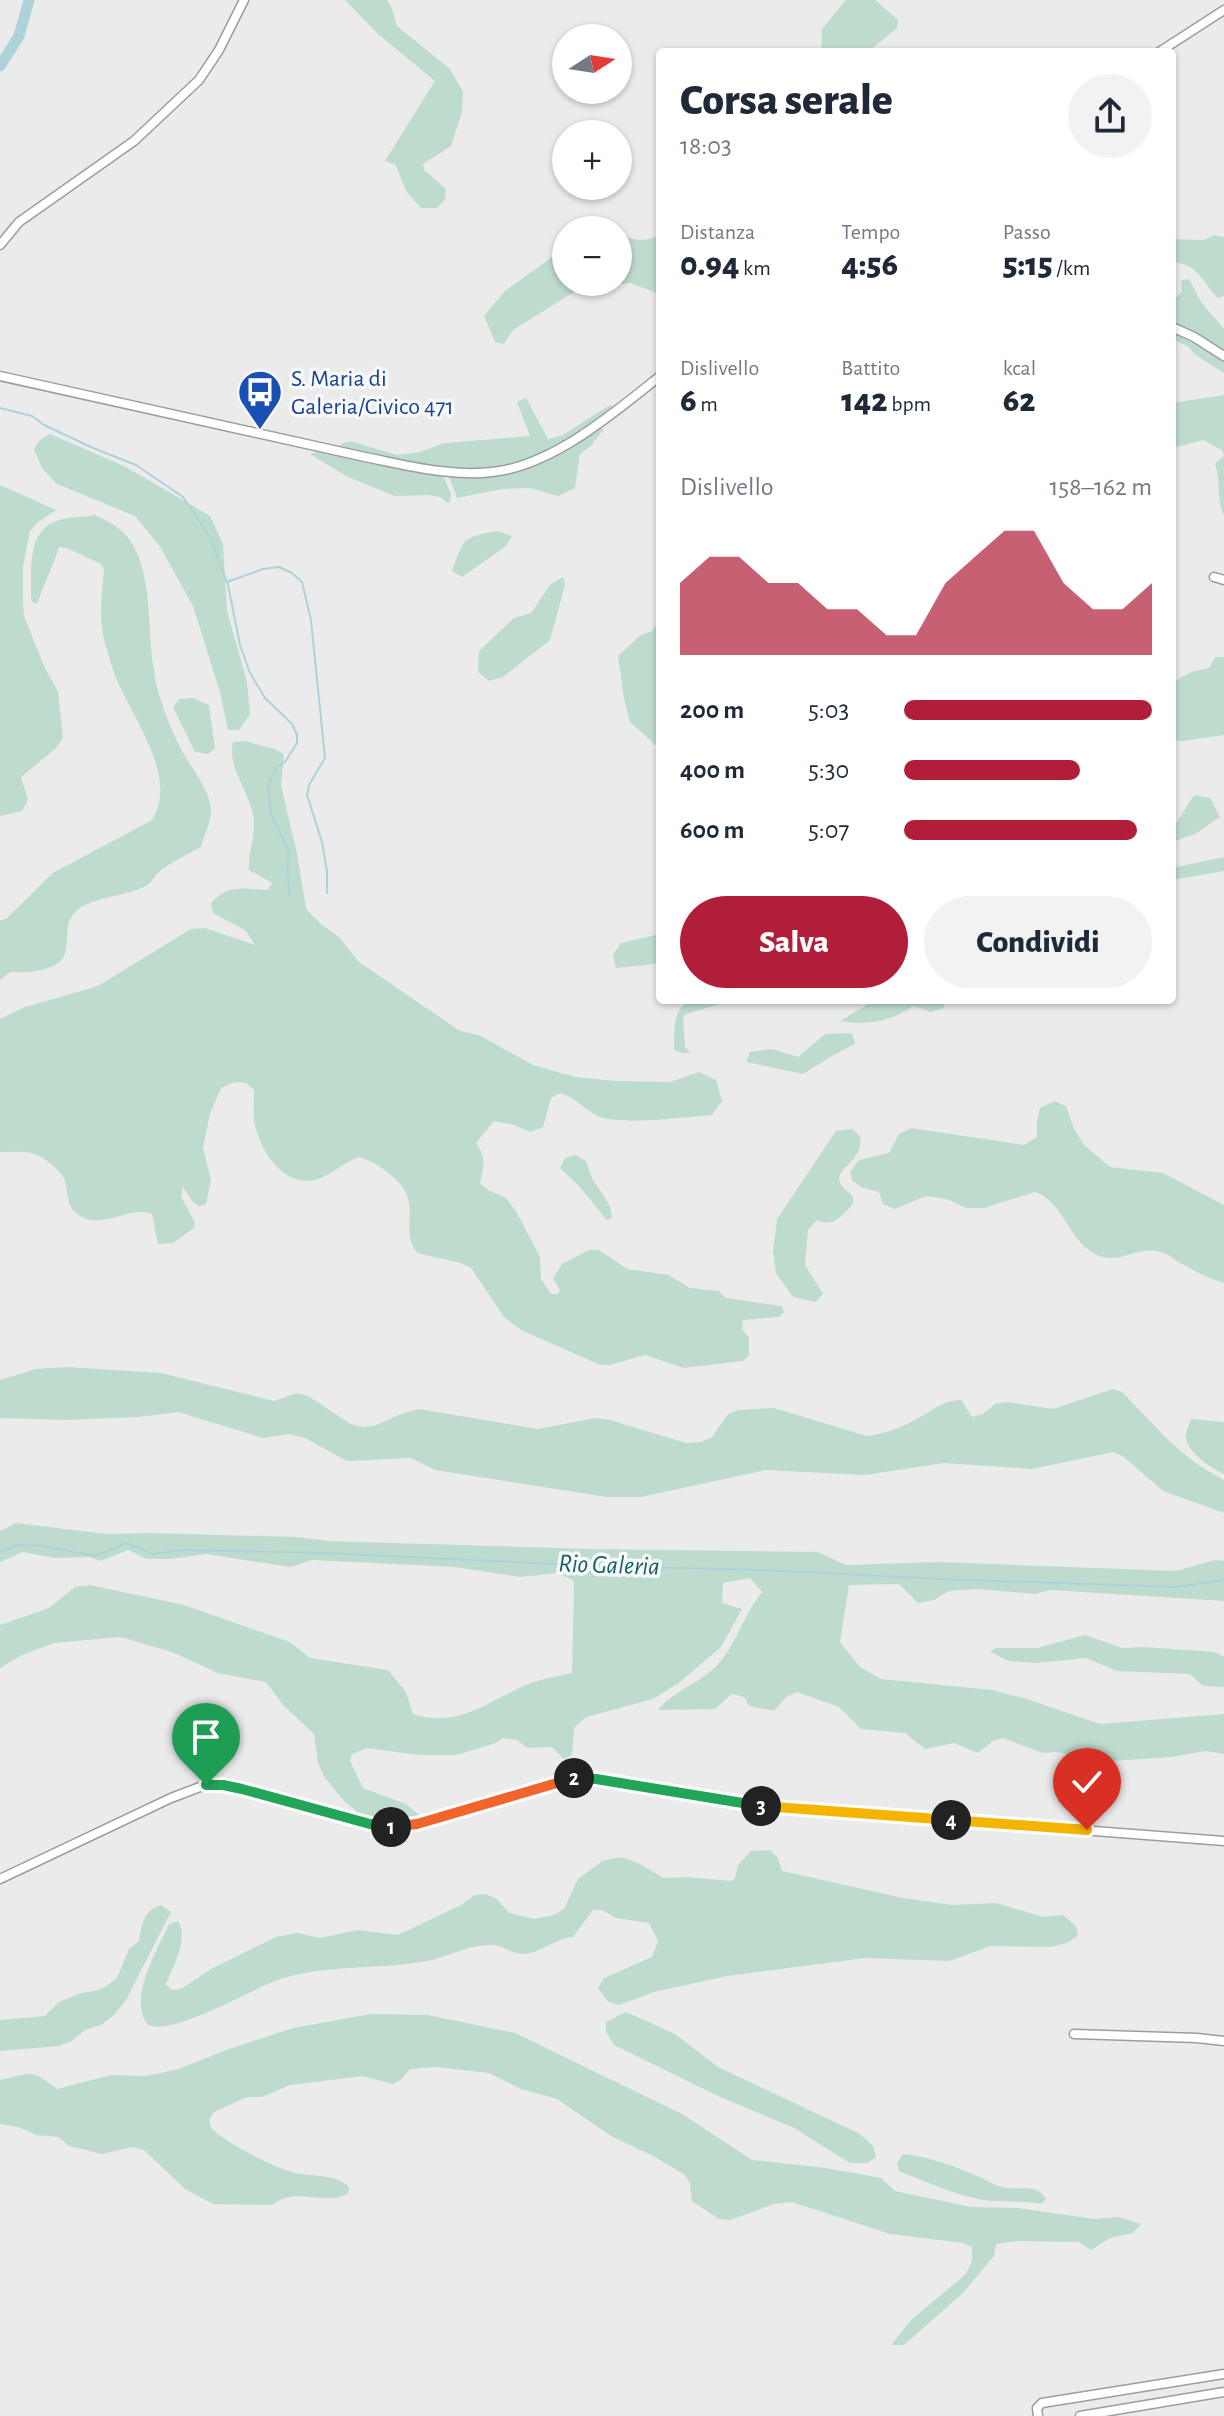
<!DOCTYPE html>
<html lang="it">
<head>
<meta charset="utf-8">
<style>
  :root { --surface:#fff; --page:#f2f2f3; --text:#1f2937; --muted:#747a83; --accent:#b11e3a }
  body { margin:0; font-family:"Alegreya Sans",sans-serif; background:var(--page); color:var(--text); height:100vh; display:flex; flex-direction:column; font-size:30px; white-space:nowrap }
  * { box-sizing:border-box; margin:0 }
  p { font-size:26px; color:var(--muted) }
  .icon { flex:none; width:44px; height:44px; fill:none; stroke:currentColor; stroke-width:2; stroke-linecap:round; stroke-linejoin:round }
  .map { position:relative; flex:1; overflow:hidden }
  .drawer { position:absolute; left:656px; top:48px; width:520px; height:956px; display:flex; flex-direction:column; background:var(--surface); border-radius:8px; box-shadow:0 2px 6px #0004 }
  .drawer>* { flex:none }
  .needle { width:52px; rotate:78deg }
  .fabs { position:absolute; left:552px; top:24px; display:grid; gap:16px }
  .fabs a { display:grid; place-items:center; width:80px; height:80px; border-radius:50%; background:var(--surface); box-shadow:0 2px 6px #0004; font-size:40px }
  .pin { position:absolute; display:grid; place-items:center; width:68px; height:68px; color:#fff; margin:-82px -34px; border-radius:50% 50% 50% 0; rotate:-45deg; box-shadow:0 0 8px #0007 }
  .pin .icon { rotate:45deg }
  .km { position:absolute; width:40px; height:40px; margin:-20px; border-radius:50%; background:#222; color:#fff; font-size:22px; line-height:40px; text-align:center }
  .round { display:grid; place-items:center; flex:none; width:84px; height:84px; border-radius:42px; background:var(--page) }
  .head { display:flex; align-items:center; justify-content:space-between; height:136px; padding:0 24px }
  h1 { font-size:44px; font-weight:800; line-height:60px }
  .figures { display:grid; grid-template-columns:repeat(3,1fr); gap:12px; height:136px; padding:8px 24px }
  .figures div { display:grid; align-content:center }
  .figures b { font-size:34px; font-weight:800 }
  .figures small { font-size:22px; font-weight:400 }
  .figures p { font-size:22px }
  .chart { height:224px; padding:16px 24px }
  .chart p { display:flex; justify-content:space-between }
  .chart svg { width:100%; height:144px; margin-top:8px; fill:var(--accent); opacity:.7 }
  .action { display:flex; gap:16px; margin-top:auto; padding:16px 24px }
  .action a { flex:1; height:92px; border-radius:48px; background:var(--accent); color:#fff; font-size:32px; font-weight:800; line-height:92px; text-align:center }
  .action a+a { background:var(--page); color:var(--text) }
  ul { padding:0 24px; list-style:none; font-size:26px }
  li { display:grid; grid-template-columns:128px 96px 1fr; align-items:center; height:60px }
  li i { height:20px; border-radius:10px; background:var(--accent) }
  .map>svg:first-child { display:block }
</style>
</head>
<body>
<div class="map">
<svg width="1224" height="2416" viewBox="0 0 1224 2416">
  <rect width="100%" height="100%" fill="#ebebec"/>
  <g fill="#bedccd">
    <polygon points="345,0 387,0 391,6 397,26 450,69 463,92 462,112 451,146 423,164 424,170 446,189 445,199 437,208 421,208 406,191 396,165 385,161 435,81 378,34"/>
    <polygon points="846,0 875,0 898,20 897,28 868,52 821,52 822,29"/>
    <path d="M 660,234 L 660,294 L 630,283 L 579,289 L 513,330 L 504,344 L 495,342 L 484,316 L 505,291 L 562,250 L 566,248 L 566,282 L 618,282 L 618,235 C 633,239 646,244 660,234 Z"/>
    <path d="M 1214,235 L 1224,237 L 1224,296 L 1218,298 C 1201,281 1199,264 1172,262 L 1172,239 L 1204,240 Z"/>
    <polygon points="1189,279 1201,302 1224,329 1224,351 1172,325 1172,297 1177,297 1182,291 1181,280"/>
    <polygon points="1172,329 1224,358 1224,373 1194,354 1189,347 1172,339"/>
    <path d="M 1224,395 L 1224,516 C 1216,499 1221,482 1215,464 L 1224,456 L 1222,450 L 1203,440 L 1172,448 L 1172,403 Z"/>
    <path d="M 526,398 L 548,439 L 563,435 L 610,405 L 615,408 C 581,432 535,466 491,471 C 446,475 385,457 340,448 L 341,444 L 350,441 L 397,455 L 420,452 L 444,443 L 530,436 L 517,402 Z"/>
    <polygon points="599,429 604,429 591,446 580,454 575,488 558,496 530,488 503,489 457,498 448,474 471,475 544,460"/>
    <polygon points="50,434 126,467 210,516 223,544 227,611 247,682 250,714 239,730 228,730 220,692 193,606 159,545 135,516 57,484 42,468 34,449 40,440"/>
    <polygon points="318,452 442,473 451,494 450,502 447,503 440,497 428,495 395,496 348,477 310,454"/>
    <polygon points="0,485 56,510 38,522 30,531 23,566 23,601 24,616 44,666 58,692 63,738 55,749 21,777 28,800 22,811 0,816"/>
    <path d="M 95,515 C 110,522 125,530 133,545 C 153,582 147,630 154,671 C 158,698 169,726 182,751 C 191,767 211,792 211,811 C 211,822 204,836 201,847 C 187,855 170,862 158,873 C 153,877 152,883 146,886 C 126,896 99,896 80,908 C 52,927 86,961 41,970 C 30,972 21,973 10,972 L 0,980 L 0,921 L 7,918 L 53,873 L 152,820 C 179,779 133,718 116,678 C 112,667 108,654 105,643 C 98,619 102,593 104,569 L 101,564 L 67,548 L 59,547 C 53,567 44,583 38,602 L 34,604 L 31,599 C 32,569 25,527 63,519 C 73,517 85,517 95,515 Z"/>
    <path d="M 497,531 L 512,536 L 506,546 L 462,577 L 452,571 C 465,537 461,538 497,531 Z"/>
    <polygon points="563,577 565,585 550,640 503,677 489,681 478,672 479,651 514,618 531,613 550,585"/>
    <polygon points="660,600 660,749 630,722 624,698 618,656 641,635 652,631 658,623"/>
    <polygon points="1215,657 1224,657 1224,735 1182,741 1172,740 1172,683 1191,672 1209,668"/>
    <polygon points="193,698 209,705 215,748 208,754 195,752 173,707 179,699"/>
    <path d="M 245,741 L 275,749 L 284,754 L 281,786 L 297,853 L 306,909 L 322,925 L 338,936 L 359,962 L 460,1031 L 479,1035 L 533,1065 L 575,1077 L 616,1081 L 670,1082 L 699,1072 L 716,1080 L 722,1101 L 712,1115 C 685,1117 620,1126 598,1116 C 584,1109 575,1097 560,1093 L 551,1098 L 543,1127 L 531,1132 L 514,1125 L 494,1121 L 476,1143 C 487,1159 484,1165 480,1183 L 488,1190 L 506,1198 L 516,1211 L 540,1257 L 541,1279 L 551,1294 L 558,1294 L 560,1290 L 553,1278 L 562,1264 L 589,1250 L 599,1250 L 627,1269 L 669,1275 L 690,1288 L 719,1291 L 726,1298 L 782,1306 L 784,1312 L 779,1317 L 743,1320 L 742,1329 L 749,1338 L 749,1355 L 743,1361 L 684,1368 L 645,1355 L 610,1365 L 600,1365 L 521,1330 L 504,1317 L 471,1268 L 461,1263 L 417,1253 C 398,1226 425,1203 392,1176 C 381,1167 373,1161 359,1157 C 344,1162 330,1176 315,1180 C 282,1187 259,1149 254,1121 C 253,1112 254,1100 254,1090 L 246,1083 L 235,1082 L 221,1088 L 210,1114 L 203,1148 L 211,1180 L 206,1204 L 199,1206 L 193,1202 L 183,1187 L 181,1196 L 195,1223 L 194,1228 L 173,1243 L 158,1244 L 152,1214 C 129,1205 104,1230 80,1216 C 65,1207 69,1192 64,1178 C 62,1173 56,1169 52,1165 C 34,1149 23,1152 0,1152 L 0,1019 L 25,1007 L 98,986 L 191,929 L 205,928 L 255,945 L 245,930 L 213,913 L 211,903 C 229,883 243,889 268,890 L 272,883 L 249,870 C 248,849 257,836 253,814 C 248,790 227,766 233,742 Z"/>
    <polygon points="1194,795 1210,798 1220,817 1195,834 1172,842 1172,830"/>
    <polygon points="1224,857 1224,871 1172,880 1172,868"/>
    <polygon points="660,934 660,962 655,964 616,968 613,955 621,943"/>
    <path d="M 694,1000 L 733,1000 L 686,1014 L 683,1018 L 685,1047 L 691,1052 L 682,1053 L 674,1050 C 675,1030 671,1006 694,1000 Z"/>
    <path d="M 875,1000 L 944,1000 L 944,1008 L 931,1012 L 913,1006 C 893,1021 865,1026 840,1021 Z"/>
    <polygon points="852,1033 855,1044 832,1056 803,1074 746,1062 750,1052 772,1049 798,1057 825,1034"/>
    <path d="M 1054,1101 L 1066,1106 L 1074,1129 L 1084,1145 L 1110,1167 L 1163,1173 L 1224,1205 L 1224,1283 C 1210,1279 1196,1272 1184,1265 C 1174,1260 1167,1252 1156,1251 C 1135,1247 1116,1266 1095,1254 C 1068,1240 1062,1200 1035,1192 L 984,1208 L 966,1208 L 947,1199 L 926,1196 L 895,1209 L 883,1204 L 879,1192 L 861,1187 L 852,1180 L 850,1172 L 859,1160 L 889,1153 L 899,1134 L 911,1128 L 1024,1145 L 1037,1137 L 1037,1120 L 1040,1108 Z"/>
    <path d="M 853,1129 L 861,1138 C 860,1143 860,1148 858,1152 C 848,1171 824,1175 853,1196 L 853,1204 C 841,1216 834,1228 817,1220 L 808,1230 L 805,1265 L 823,1294 L 816,1302 L 793,1297 L 776,1273 L 773,1252 L 777,1219 L 836,1131 Z"/>
    <polygon points="576,1155 586,1161 592,1178 610,1206 612,1217 607,1220 579,1186 560,1168 565,1158"/>
    <path d="M 67,1367 L 161,1373 L 274,1401 L 297,1393 L 308,1396 L 351,1424 L 362,1427 L 374,1426 L 401,1414 L 419,1409 L 538,1429 L 595,1418 L 610,1420 L 686,1443 L 701,1442 L 712,1437 L 728,1414 L 738,1410 L 774,1408 L 867,1436 C 884,1434 900,1428 915,1420 C 933,1411 940,1401 961,1400 L 972,1417 L 983,1414 L 995,1404 L 1006,1402 L 1053,1409 L 1113,1389 L 1122,1392 C 1157,1427 1179,1457 1224,1480 L 1224,1513 L 1163,1491 L 1124,1457 L 1113,1452 L 1032,1469 L 944,1463 L 865,1475 L 766,1470 L 641,1497 L 607,1497 L 435,1470 L 411,1458 L 347,1461 L 305,1438 L 289,1434 L 263,1438 L 178,1412 L 138,1417 L 66,1420 L 0,1418 L 0,1380 L 36,1369 Z"/>
    <path d="M 1191,1419 L 1224,1422 L 1224,1474 C 1211,1468 1188,1453 1186,1438 C 1185,1432 1189,1426 1191,1419 Z"/>
    <path d="M 16,1523 L 106,1534 L 150,1533 L 297,1537 L 329,1541 L 591,1549 L 818,1552 L 846,1565 L 940,1562 L 1176,1571 L 1215,1560 L 1224,1561 L 1224,1601 L 1051,1590 L 1035,1594 L 977,1589 L 949,1591 L 934,1600 L 918,1603 L 899,1584 L 849,1585 L 840,1642 L 860,1667 L 881,1679 L 992,1690 L 1027,1699 L 1100,1724 L 1224,1714 L 1224,1754 L 1205,1751 L 1172,1757 L 1112,1761 L 1056,1752 L 1043,1753 L 1003,1738 L 993,1741 L 978,1753 L 954,1743 L 925,1749 L 905,1733 L 861,1729 L 839,1707 L 797,1692 L 786,1697 L 774,1711 L 749,1706 L 744,1697 L 732,1694 L 715,1709 L 658,1710 C 674,1690 702,1683 719,1663 C 738,1641 744,1614 762,1592 L 750,1578 L 723,1583 L 722,1603 L 742,1609 L 721,1647 L 680,1682 L 653,1699 L 586,1717 L 574,1728 L 572,1755 L 564,1759 L 552,1747 L 527,1748 L 517,1740 L 502,1738 L 496,1743 L 456,1755 L 419,1755 L 367,1748 L 352,1754 L 350,1761 L 363,1788 L 406,1804 L 419,1815 L 392,1820 L 362,1816 L 345,1802 L 325,1778 L 318,1763 L 314,1734 L 283,1705 L 266,1682 L 218,1673 L 172,1652 L 120,1637 L 54,1643 L 22,1655 L 0,1668 L 0,1625 L 49,1608 L 75,1587 L 90,1585 L 184,1605 L 290,1642 L 310,1658 L 388,1670 L 406,1692 L 413,1714 C 462,1730 492,1697 534,1682 C 546,1678 559,1676 572,1673 L 574,1581 L 558,1573 L 520,1577 L 455,1567 L 312,1560 L 291,1567 L 205,1554 L 171,1559 L 147,1559 L 128,1550 L 101,1561 L 89,1557 L 55,1558 L 23,1552 L 0,1562 L 0,1531 Z"/>
    <polygon points="1085,1635 1122,1648 1144,1647 1215,1652 1224,1657 1224,1687 1203,1686 1190,1674 1117,1671 1086,1658 1036,1663 1009,1661 990,1652 995,1648 1037,1648"/>
    <path d="M 770,1850 L 778,1858 L 782,1871 L 903,1898 L 952,1905 L 996,1903 L 1043,1917 L 1063,1915 L 1076,1926 L 1078,1936 L 1067,1943 L 1051,1947 L 991,1946 L 949,1961 L 865,1958 L 727,1976 L 654,1992 L 619,2005 L 608,2002 L 598,1988 L 604,1978 L 652,1957 L 658,1941 L 649,1923 L 616,1918 L 602,1910 L 593,1910 L 573,1937 C 555,1938 539,1955 521,1954 C 511,1953 502,1945 492,1945 C 467,1944 445,1959 421,1962 C 373,1970 321,1964 275,1981 C 255,1988 160,2043 146,2022 C 129,1997 158,1948 169,1924 L 178,1921 C 189,1940 173,1966 166,1984 L 171,1990 L 181,1989 L 213,1968 L 276,1937 L 297,1933 L 320,1938 L 358,1930 L 398,1935 L 461,1905 L 475,1895 L 486,1894 L 497,1899 L 509,1913 L 534,1919 L 554,1915 L 564,1909 L 578,1879 L 602,1861 L 621,1857 L 638,1863 L 664,1878 L 686,1877 L 732,1881 L 735,1878 L 738,1865 L 751,1851 Z"/>
    <path d="M 161,1905 L 171,1912 L 126,2000 L 115,2014 L 101,2025 L 85,2030 L 72,2041 L 59,2046 L 0,2051 L 0,2020 L 45,2016 L 59,2002 L 81,1993 L 95,1991 L 105,1987 L 117,1978 L 129,1949 L 139,1941 C 142,1924 143,1911 161,1905 Z"/>
    <polygon points="626,2012 675,2034 718,2067 860,2134 873,2146 876,2157 867,2163 850,2163 794,2128 718,2096 614,2045 606,2032 606,2022"/>
    <path d="M 371,2014 L 428,2015 L 515,2033 L 682,2114 L 752,2160 L 826,2168 L 881,2178 L 895,2191 L 971,2207 L 1018,2208 L 1094,2219 L 1118,2217 L 1141,2224 L 1133,2233 L 1110,2238 L 1091,2250 L 1079,2242 L 1017,2241 L 996,2244 L 994,2256 L 963,2293 L 904,2345 L 891,2345 L 912,2319 L 966,2274 L 972,2261 L 972,2247 L 964,2243 L 890,2234 L 792,2202 L 774,2204 L 730,2220 L 719,2219 L 692,2201 L 690,2183 L 685,2175 L 655,2157 L 611,2136 L 557,2099 L 521,2089 L 489,2073 L 437,2067 L 410,2069 L 402,2079 L 393,2084 L 362,2076 L 290,2085 L 262,2097 L 247,2097 L 214,2112 L 209,2120 C 210,2125 211,2128 214,2131 C 229,2144 272,2166 291,2172 C 308,2177 338,2173 350,2188 L 347,2194 C 342,2196 338,2198 333,2198 C 312,2200 291,2189 272,2205 L 213,2204 L 185,2189 L 144,2150 L 132,2147 L 102,2154 L 69,2146 L 58,2137 L 37,2135 L 18,2127 L 0,2124 L 0,2080 C 32,2073 31,2068 57,2089 L 111,2075 L 146,2076 L 179,2069 L 226,2050 L 293,2028 Z"/>
    <path d="M 903,2154 C 927,2156 955,2166 977,2176 C 987,2180 996,2187 1007,2188 C 1024,2190 1036,2183 1046,2199 L 1042,2204 C 1022,2200 1003,2203 984,2200 C 958,2196 924,2181 899,2171 L 897,2163 Z"/>
  </g>
  <g fill="none" stroke-linecap="round" stroke-linejoin="round">
    <g stroke="#add3d9" stroke-width="2">
      <polyline points="0,408 32,416 44,425 93,448 136,465 183,497 210,537 228,585 240,645 250,673 265,698 292,724 297,735 297,743 285,762 277,767 268,786 271,814 289,852 287,870 290,896"/>
      <polyline points="227,582 263,569 279,567 292,573 302,582 311,620 325,758 309,785 307,795 322,842 327,872 327,893"/>
      <polyline points="0,1552 17,1545 43,1546 95,1556 126,1543 153,1554 181,1550 324,1553 599,1566 762,1570 940,1579 1176,1587 1224,1580"/>
    </g>
    <polyline stroke="#add3d9" stroke-width="11" points="0,66 19,36 29,0"/>
    <g stroke="#9c9d9d" stroke-width="11">
      <g id="minor">
        <polyline points="1159,52 1224,10"/>
        <polyline points="0,245 19,222 134,141 199,80 219,50 244,0"/>
        <polyline points="1172,327 1194,337 1224,356"/>
        <path d="M 0,376 L 365,457 C 405,465 450,477 492,472 C 552,466 614,413 660,376"/>
        <polyline points="1214,577 1224,580"/>
        <polyline points="0,1879 171,1798 200,1787 223,1785 387,1827 417,1824 581,1777 754,1805 1224,1841"/>
        <polyline points="1074,2034 1197,2038 1224,2041"/>
        <polyline points="1038,2416 1037,2408 1042,2403 1224,2374"/>
        <polyline points="1080,2416 1224,2392"/>
      </g>
    </g>
    <use href="#minor" stroke="#fff" stroke-width="8"/>
  </g>
  <g fill="none" stroke-linecap="round" stroke-linejoin="round">
    <g stroke="#fff" stroke-width="16">
      <polyline id="split-1" points="206,1785 223,1785 242,1789 370,1824 391,1827"/>
    </g>
    <g stroke="#fff" stroke-width="16">
      <polyline id="split-2" points="391,1827 417,1824 574,1778"/>
    </g>
    <g stroke="#fff" stroke-width="16">
      <polyline id="split-3" points="574,1778 596,1779 761,1806"/>
    </g>
    <g stroke="#fff" stroke-width="16">
      <polyline id="split-4" points="761,1806 951,1820"/>
    </g>
    <g stroke="#fff" stroke-width="16">
      <polyline id="split-5" points="951,1820 1087,1830"/>
    </g>
    <use href="#split-1" stroke="#22a559" stroke-width="10"/>
    <use href="#split-2" stroke="#f0652b" stroke-width="10"/>
    <use href="#split-3" stroke="#22a559" stroke-width="10"/>
    <use href="#split-4" stroke="#f5b400" stroke-width="10"/>
    <use href="#split-5" stroke="#f5b400" stroke-width="10"/>
  </g>
  <defs>
    <g id="bus-pin" transform="scale(2.3)"><path d="M0 17L-7.5 6A9.5 9.5 0 1 1 7.5 6Z" fill="#1a4fb4" stroke="#f8f8f9"/><path d="M-5-6H5V4H4V6H2V4H-2V6H-4V4H-5ZM-3.5-4V0h7V-4ZM-3.5 1.2v1.5H-2V1.2ZM2 1.2v1.5H3.5V1.2Z" fill="#fff"/></g>
  </defs>
  <g fill-rule="evenodd">
    <use href="#bus-pin" x="260" y="392"/>
  </g>
  <g text-anchor="middle" stroke-width="7" stroke-linejoin="round" paint-order="stroke">
    <g font-size="24" fill="#164399" stroke="#f8f8f9" text-anchor="start">
      <text x="291" y="386">S. Maria di<tspan x="291" dy="28">Galeria/Civico 471</tspan></text>
    </g>
    <g font-size="26" font-style="italic" fill="#135f68" stroke="#f8f8f9">
      <text transform="translate(609 1564) rotate(2)" y="9">Rio Galeria</text>
    </g>
  </g>
</svg>
<div class="fabs">
<a><svg class="needle" viewBox="-14 -14 28 28"><path d="M0-13l5 13h-10z" fill="#e53935"/><path d="M0 13l5-13h-10z" fill="#747a83"/></svg></a>
<a>+</a>
<a>−</a>
</div>
<div class="pin" style="left:206px;top:1785px;background:#1e9e55"><svg class="icon" aria-label="arrive" viewBox="0 0 24 24"><path d="M6 21V4h12l-3 4 3 4H6"/></svg></div>
<div class="pin" style="left:1087px;top:1830px;background:#d93025"><svg class="icon" aria-label="check" viewBox="0 0 24 24"><path d="M5 12l5 5 9-10"/></svg></div>
<b class="km" style="left:391px;top:1827px">1</b>
<b class="km" style="left:574px;top:1778px">2</b>
<b class="km" style="left:761px;top:1806px">3</b>
<b class="km" style="left:951px;top:1820px">4</b>
<section class="drawer">
<div class="head"><div><h1>Corsa serale</h1><p>18:03</p></div><a class="round"><svg class="icon" aria-label="share" viewBox="0 0 24 24"><path d="M12 15V3M7 8l5-5 5 5M5 13v7h14v-7"/></svg></a></div>
<div class="figures">
<div><p>Distanza</p><b>0.94<small> km</small></b></div>
<div><p>Tempo</p><b>4:56</b></div>
<div><p>Passo</p><b>5:15<small> /km</small></b></div>
</div>
<div class="figures">
<div><p>Dislivello</p><b>6<small> m</small></b></div>
<div><p>Battito</p><b>142<small> bpm</small></b></div>
<div><p>kcal</p><b>62</b></div>
</div>
<div class="chart"><p><span>Dislivello</span>158–162 m</p>
<svg viewBox="0 0 160 44" preserveAspectRatio="none"><path d="M0 44V22L10 14L20 14L30 22L40 22L50 30L60 30L70 38L80 38L90 22L100 14L110 6L120 6L130 22L140 30L150 30L160 22V44z"/></svg>
</div>
<ul>
<li><b>200 m</b>5:03<i style="width:100%"></i></li>
<li><b>400 m</b>5:30<i style="width:71%"></i></li>
<li><b>600 m</b>5:07<i style="width:94%"></i></li>
</ul>
<div class="action"><a>Salva</a><a>Condividi</a></div>
</section>
</div>
</body>
</html>
